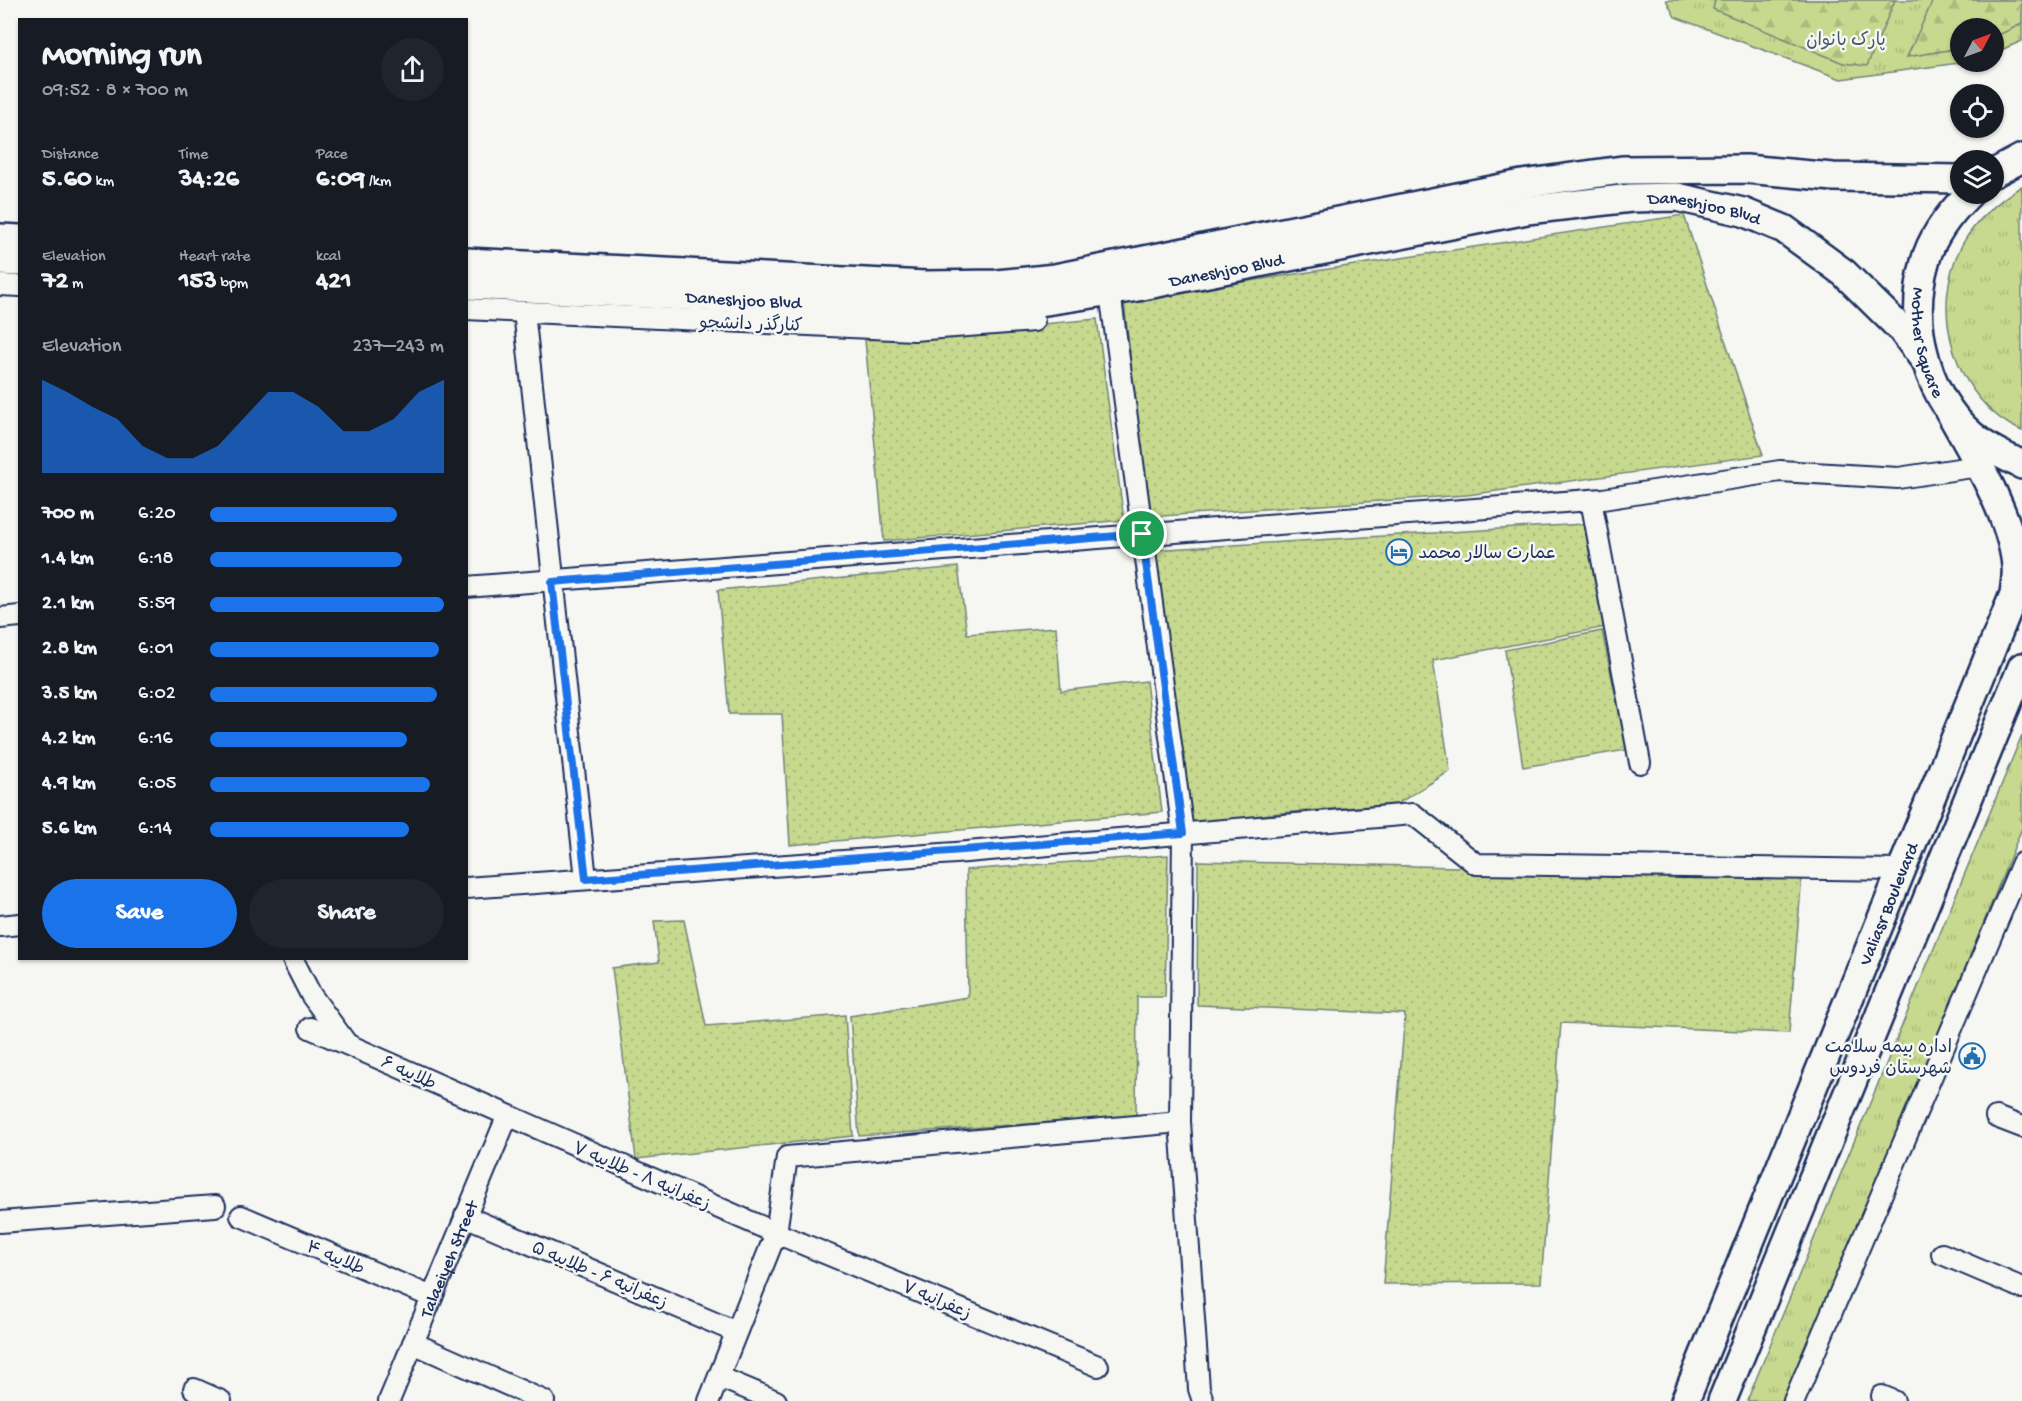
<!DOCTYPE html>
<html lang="en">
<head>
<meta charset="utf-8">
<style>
  :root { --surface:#171b24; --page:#20242c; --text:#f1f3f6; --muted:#9ea1a6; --accent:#1a73e8 }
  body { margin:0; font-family:"Gochi Hand","Playpen Sans Arabic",sans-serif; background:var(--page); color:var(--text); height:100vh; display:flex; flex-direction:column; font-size:22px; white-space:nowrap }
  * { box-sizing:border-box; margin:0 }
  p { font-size:20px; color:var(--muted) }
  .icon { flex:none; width:33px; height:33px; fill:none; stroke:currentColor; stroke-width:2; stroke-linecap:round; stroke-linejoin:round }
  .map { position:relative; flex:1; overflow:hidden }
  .drawer { position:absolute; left:18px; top:18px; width:450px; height:942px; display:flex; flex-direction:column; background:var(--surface); border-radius:0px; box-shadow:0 2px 4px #0004 }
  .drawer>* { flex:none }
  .needle { width:39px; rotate:49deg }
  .tools { position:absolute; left:1950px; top:18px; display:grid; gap:12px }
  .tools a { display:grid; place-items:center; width:54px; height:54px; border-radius:50%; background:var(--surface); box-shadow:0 2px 4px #0004; font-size:30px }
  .pin { position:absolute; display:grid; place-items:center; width:51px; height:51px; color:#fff; margin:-26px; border:3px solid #fff; border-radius:50%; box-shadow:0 2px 6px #0007 }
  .round { display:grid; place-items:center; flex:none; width:63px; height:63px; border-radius:32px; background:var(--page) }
  .head { display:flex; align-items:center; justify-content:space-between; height:102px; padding:0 24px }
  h1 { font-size:33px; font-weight:800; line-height:45px }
  .figures { display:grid; grid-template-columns:repeat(3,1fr); gap:9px; height:102px; padding:6px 24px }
  .figures div { display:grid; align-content:center }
  .figures b { font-size:26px; font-weight:800 }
  .figures small { font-size:16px; font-weight:400 }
  .figures p { font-size:16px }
  .chart { height:168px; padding:12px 24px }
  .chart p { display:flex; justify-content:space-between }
  .chart svg { width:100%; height:108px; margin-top:6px; fill:var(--accent); opacity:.7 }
  .primary-button { display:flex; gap:12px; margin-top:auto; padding:12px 24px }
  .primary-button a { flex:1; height:69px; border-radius:36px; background:var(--accent); color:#fff; font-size:24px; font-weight:800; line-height:69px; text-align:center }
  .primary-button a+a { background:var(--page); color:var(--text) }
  ul { padding:0 24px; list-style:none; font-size:20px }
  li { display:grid; grid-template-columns:96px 72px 1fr; align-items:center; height:45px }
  li i { height:15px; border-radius:8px; background:var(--accent) }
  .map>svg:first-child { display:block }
</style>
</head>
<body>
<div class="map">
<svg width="2022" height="1401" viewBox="0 0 2022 1401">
  <defs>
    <pattern id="grass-tufts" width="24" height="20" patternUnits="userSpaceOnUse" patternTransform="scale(1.5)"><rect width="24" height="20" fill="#c6d98e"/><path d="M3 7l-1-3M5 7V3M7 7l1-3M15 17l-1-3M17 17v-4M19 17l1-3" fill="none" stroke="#aabb7d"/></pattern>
    <pattern id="forest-firs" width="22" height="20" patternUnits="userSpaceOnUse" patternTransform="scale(1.5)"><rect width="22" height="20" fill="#c6d98e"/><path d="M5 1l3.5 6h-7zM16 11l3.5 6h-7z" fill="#aabb7d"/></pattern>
    <pattern id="garden-dots" width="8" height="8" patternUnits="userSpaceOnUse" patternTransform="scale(1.5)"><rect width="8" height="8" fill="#c6d98e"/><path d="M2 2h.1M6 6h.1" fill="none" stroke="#aabb7d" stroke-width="1.8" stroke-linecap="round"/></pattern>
  </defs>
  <rect width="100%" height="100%" fill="#f6f6f2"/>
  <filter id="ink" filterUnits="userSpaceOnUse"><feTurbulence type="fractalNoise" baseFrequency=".0167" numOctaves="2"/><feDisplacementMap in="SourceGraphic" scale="12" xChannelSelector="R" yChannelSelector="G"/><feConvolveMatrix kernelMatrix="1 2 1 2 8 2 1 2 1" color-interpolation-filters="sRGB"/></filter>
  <g filter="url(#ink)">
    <g fill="url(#grass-tufts)" stroke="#708476" stroke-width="1.5">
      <polygon points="1666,0 2022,0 2022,41 1994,53 1994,28 1960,28 1960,62 1966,62 1841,79 1675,17"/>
      <path d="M 2022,186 L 2022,431 C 1954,401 1927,307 1963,243 C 1977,219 1998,201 2022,186 Z"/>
      <polygon points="2022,735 2022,828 1790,1401 1747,1401"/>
    </g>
    <g fill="url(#forest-firs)" stroke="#708476" stroke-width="1.5">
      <polygon points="1715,0 1895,0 1867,66 1843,63 1713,9"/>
      <polygon points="1933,0 2022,0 2022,24 1994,37 1994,28 1960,28 1960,48 1907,57"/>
    </g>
    <g fill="url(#garden-dots)" stroke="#708476" stroke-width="1.5">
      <polygon points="1684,215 1763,455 1467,495 1147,517 1124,300"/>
      <polygon points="1097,319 1124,520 884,541 865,340"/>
      <polygon points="1584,524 1606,627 1433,660 1450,771 1397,804 1280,813 1191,824 1151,550"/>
      <polygon points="958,567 967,634 1056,627 1061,691 1146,681 1162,812 790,845 782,714 729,714 718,590"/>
      <polygon points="1602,631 1627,750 1523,767 1505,650"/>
      <polygon points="1168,855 1165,997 1137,997 1136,1116 859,1136 850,1016 968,997 966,870"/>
      <polygon points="1198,861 1802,875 1789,1033 1561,1023 1541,1283 1383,1284 1405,1014 1197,1005"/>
      <polygon points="684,920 706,1026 845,1015 853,1136 636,1159 612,968 659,962 654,921"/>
    </g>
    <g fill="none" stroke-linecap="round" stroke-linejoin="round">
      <g stroke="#1b2f5e" stroke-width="24">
        <g id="street">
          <polyline points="0,285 20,286"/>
          <polyline points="1110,292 1183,833 1180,1122 1199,1389 1203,1401"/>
          <polyline points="466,309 914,330 1034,321"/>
          <polyline points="524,312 586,879"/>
          <polyline points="1591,500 1640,763"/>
          <polyline points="466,587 1603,499 1780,471 1898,478 1979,466"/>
          <polyline points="0,618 20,616"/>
          <polyline points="466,888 955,853 1413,814 1476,864 1900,870"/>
          <polyline points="0,926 20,924"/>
          <polyline points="292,958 311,995 347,1044"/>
          <polyline points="310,1028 776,1233 1098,1366"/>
          <polyline points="1996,1117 2022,1127"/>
          <polyline points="241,1216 432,1297"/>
          <polyline points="465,1216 736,1332"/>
          <polyline points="0,1222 215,1206"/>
          <polyline points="1942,1254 2022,1288"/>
          <polyline points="413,1343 544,1401"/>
          <polyline points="719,1377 776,1401"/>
          <polyline points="194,1389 221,1401"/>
          <polyline points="1882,1396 1894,1401"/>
          <path id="s1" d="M 389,1401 L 507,1117"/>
          <polyline points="709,1401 776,1233 787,1157 1180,1122"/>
          <polyline points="1794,1401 2022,863"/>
        </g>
      </g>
      <g stroke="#1b2f5e" stroke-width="32">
        <g id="secondary">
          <polyline points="1994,173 2022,158"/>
          <path id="s2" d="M 1969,194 C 1950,213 1932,235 1925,262 C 1907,325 1927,404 1982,443 C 1994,452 2009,458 2022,465"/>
          <polyline points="0,238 20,239"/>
          <polyline points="0,261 20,262"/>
          <polyline points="466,262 926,285 997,284 1055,278 1522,184 1622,170 1746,169 1833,177 1960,179"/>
          <path id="s3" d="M 466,285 L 920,308 L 999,308 L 1132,288 L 1527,210 L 1631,198 L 1677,197 L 1743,212 L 1784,229 L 1844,273 L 1901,329 L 1925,361"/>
          <path id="s4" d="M 1685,1401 L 2014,594 C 2015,585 2017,575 2016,566 C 2012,517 1971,450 1947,407"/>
          <polyline points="1722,1401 2022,667"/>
        </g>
      </g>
      <use href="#street" stroke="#f6f6f2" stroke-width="20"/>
      <use href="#secondary" stroke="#f6f6f2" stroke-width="27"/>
    </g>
  </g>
  <g fill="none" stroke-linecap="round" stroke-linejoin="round" filter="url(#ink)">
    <g stroke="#fff" stroke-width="12">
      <polygon id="route" points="1142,534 1183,833 586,879 552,582"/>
    </g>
    <use href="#route" stroke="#1a73e8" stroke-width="8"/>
  </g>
  <defs>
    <g id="hotel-ring" transform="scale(1.35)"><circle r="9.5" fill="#f6f6f2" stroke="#1f6fb2" stroke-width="1.5"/><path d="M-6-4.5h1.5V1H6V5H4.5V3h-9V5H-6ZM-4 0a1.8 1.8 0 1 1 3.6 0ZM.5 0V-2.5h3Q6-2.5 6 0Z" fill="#1f6fb2"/></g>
    <g id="civic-ring" transform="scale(1.35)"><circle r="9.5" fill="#f6f6f2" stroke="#1f6fb2" stroke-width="1.5"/><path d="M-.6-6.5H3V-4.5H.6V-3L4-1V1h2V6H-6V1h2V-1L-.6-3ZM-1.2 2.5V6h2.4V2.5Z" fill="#1f6fb2"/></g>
  </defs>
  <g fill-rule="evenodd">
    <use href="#hotel-ring" x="1399" y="552"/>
    <use href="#civic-ring" x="1972" y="1056"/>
  </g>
  <g text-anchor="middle" stroke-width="5" stroke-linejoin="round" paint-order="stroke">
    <g font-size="18" fill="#465a6a" stroke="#f6f6f2">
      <text x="1846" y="45">پارک بانوان</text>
    </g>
    <g font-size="18" fill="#1b2f5e" stroke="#f6f6f2">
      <text dy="6" stroke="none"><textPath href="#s3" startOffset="1250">Daneshjoo Blvd</textPath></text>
      <text dy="6" stroke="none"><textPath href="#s3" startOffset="764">Daneshjoo Blvd</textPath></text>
      <text dy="6" stroke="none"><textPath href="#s3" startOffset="278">Daneshjoo Blvd</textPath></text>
      <text transform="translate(751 323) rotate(2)" y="6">کنارگذر دانشجو</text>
      <text dy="6" stroke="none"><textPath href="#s2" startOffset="164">Mother Square</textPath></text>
      <text dy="6" stroke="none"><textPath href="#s4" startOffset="537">Valiasr Boulevard</textPath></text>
      <text transform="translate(409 1072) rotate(24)" y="6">طلاییه ۶</text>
      <text transform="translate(642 1175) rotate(23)" y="6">زعفرانیه ۸ - طلاییه ۷</text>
      <text transform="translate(336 1257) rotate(23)" y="6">طلاییه ۴</text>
      <text dy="6" stroke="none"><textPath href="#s1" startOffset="154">Talaeiyeh Street</textPath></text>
      <text transform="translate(600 1274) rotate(23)" y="6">زعفرانیه ۶ - طلاییه ۵</text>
      <text transform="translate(937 1299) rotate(23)" y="6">زعفرانیه ۷</text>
    </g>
    <g font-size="18" fill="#1b2f5e" stroke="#f6f6f2" text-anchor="start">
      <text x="1418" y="558">عمارت سالار محمد</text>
      <text x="1952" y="1052" text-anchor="end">اداره بیمه سلامت<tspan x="1952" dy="21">شهرستان فردوس</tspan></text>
    </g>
  </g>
</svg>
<div class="tools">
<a><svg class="needle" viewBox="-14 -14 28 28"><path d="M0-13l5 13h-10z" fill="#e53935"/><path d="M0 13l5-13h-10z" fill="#9ea1a6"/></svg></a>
<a><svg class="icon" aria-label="locate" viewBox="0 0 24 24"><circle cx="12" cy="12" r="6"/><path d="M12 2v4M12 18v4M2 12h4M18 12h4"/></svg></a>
<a><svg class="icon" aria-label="layers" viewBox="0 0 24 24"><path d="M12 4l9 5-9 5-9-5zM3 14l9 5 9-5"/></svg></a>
</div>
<div class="pin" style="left:1142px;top:534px;background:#1e9e55"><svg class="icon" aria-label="arrive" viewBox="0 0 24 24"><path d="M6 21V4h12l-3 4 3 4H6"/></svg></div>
<section class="drawer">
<div class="head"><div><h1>Morning run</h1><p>09:52 · 8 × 700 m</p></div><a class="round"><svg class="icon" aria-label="share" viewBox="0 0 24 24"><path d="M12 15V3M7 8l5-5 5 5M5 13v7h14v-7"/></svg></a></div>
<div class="figures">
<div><p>Distance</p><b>5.60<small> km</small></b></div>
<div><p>Time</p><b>34:26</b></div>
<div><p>Pace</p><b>6:09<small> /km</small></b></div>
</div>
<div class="figures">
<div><p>Elevation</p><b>72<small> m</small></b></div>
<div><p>Heart rate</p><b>153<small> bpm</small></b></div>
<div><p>kcal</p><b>421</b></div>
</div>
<div class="chart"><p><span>Elevation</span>237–243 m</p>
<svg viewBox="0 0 160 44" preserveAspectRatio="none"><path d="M0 44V6L10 11L20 17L30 22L40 33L50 38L60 38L70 33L80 22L90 11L100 11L110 17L120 27L130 27L140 22L150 11L160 6V44z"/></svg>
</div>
<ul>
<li><b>700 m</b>6:20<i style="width:80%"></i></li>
<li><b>1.4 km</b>6:18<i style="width:82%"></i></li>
<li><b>2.1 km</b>5:59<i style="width:100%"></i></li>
<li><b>2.8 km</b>6:01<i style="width:98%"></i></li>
<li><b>3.5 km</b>6:02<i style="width:97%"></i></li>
<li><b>4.2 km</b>6:16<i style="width:84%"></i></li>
<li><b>4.9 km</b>6:05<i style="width:94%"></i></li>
<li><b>5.6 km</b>6:14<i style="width:85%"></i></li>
</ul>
<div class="primary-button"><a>Save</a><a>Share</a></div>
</section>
</div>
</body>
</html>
